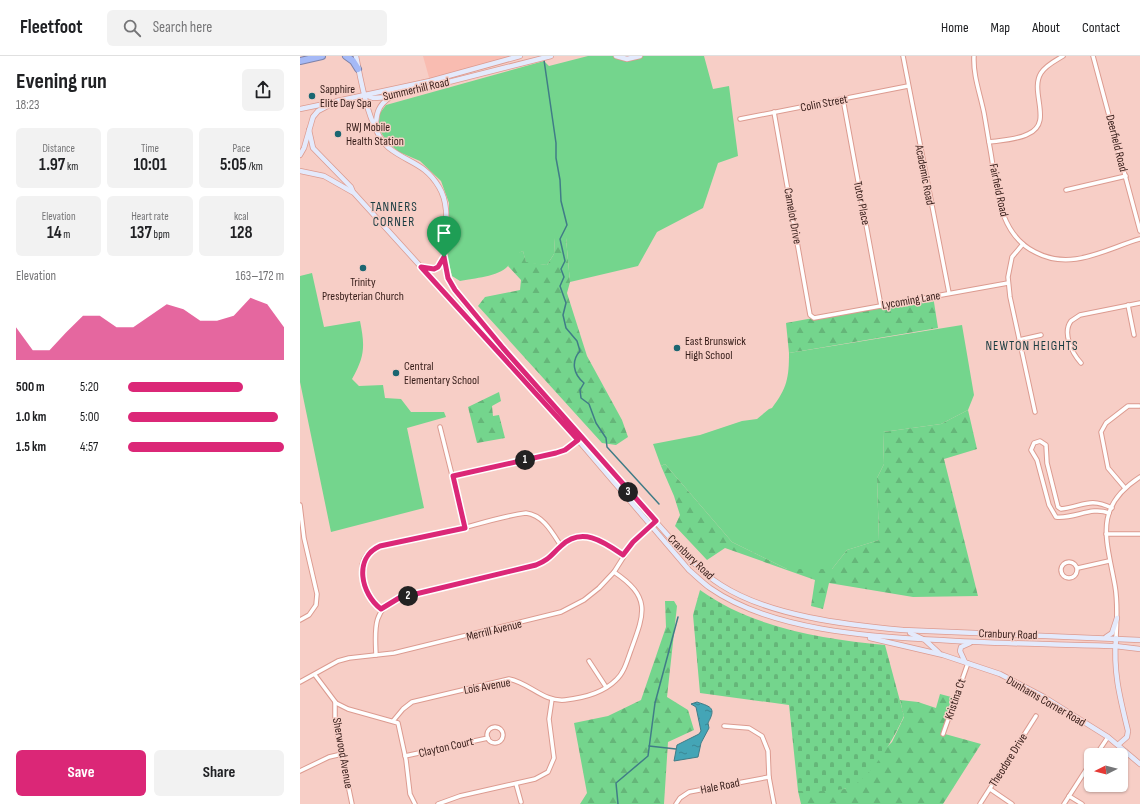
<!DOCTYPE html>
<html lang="en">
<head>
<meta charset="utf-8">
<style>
  :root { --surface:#fff; --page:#f2f2f2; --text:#202124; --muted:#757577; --line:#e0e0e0; --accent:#db2777 }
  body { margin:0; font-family:"Sofia Sans Condensed",sans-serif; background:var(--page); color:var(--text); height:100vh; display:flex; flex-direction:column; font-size:15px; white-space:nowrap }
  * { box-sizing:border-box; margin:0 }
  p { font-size:13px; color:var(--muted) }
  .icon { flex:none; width:22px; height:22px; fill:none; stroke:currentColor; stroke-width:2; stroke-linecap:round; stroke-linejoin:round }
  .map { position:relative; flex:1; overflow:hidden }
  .details { display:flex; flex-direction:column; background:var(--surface); width:300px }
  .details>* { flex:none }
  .needle { width:26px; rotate:264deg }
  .controls { position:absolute; left:784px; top:692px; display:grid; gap:8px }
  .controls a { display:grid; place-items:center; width:44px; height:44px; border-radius:6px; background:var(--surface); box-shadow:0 1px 3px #0004; font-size:20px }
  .pin { position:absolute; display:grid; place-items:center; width:34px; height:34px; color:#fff; margin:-41px -17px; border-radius:50% 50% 50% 0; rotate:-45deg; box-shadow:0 0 4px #0007 }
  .pin .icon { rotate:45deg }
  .km { position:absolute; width:20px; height:20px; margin:-10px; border-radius:50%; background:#222; color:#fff; font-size:11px; line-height:20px; text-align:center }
  .round { display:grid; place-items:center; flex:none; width:42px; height:42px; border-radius:6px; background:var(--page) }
  .summary { display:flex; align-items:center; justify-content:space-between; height:68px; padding:0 16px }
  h1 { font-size:22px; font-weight:700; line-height:30px }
  .stats { display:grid; grid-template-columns:repeat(3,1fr); gap:6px; height:68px; padding:4px 16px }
  .stats div { display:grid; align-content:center; border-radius:6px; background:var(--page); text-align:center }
  .stats b { font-size:17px; font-weight:700 }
  .stats small { font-size:11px; font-weight:400 }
  .stats p { font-size:11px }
  .chart { height:112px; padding:8px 16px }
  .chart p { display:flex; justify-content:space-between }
  .chart svg { width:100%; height:72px; margin-top:4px; fill:var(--accent); opacity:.7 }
  .action { display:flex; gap:8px; margin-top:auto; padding:8px 16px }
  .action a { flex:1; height:46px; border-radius:6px; background:var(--accent); color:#fff; font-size:16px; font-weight:700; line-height:46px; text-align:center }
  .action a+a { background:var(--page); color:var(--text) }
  ul { padding:0 16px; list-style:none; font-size:13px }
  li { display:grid; grid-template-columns:64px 48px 1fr; align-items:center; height:30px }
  li i { height:10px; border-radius:5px; background:var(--accent) }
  header { display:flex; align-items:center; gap:24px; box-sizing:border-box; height:56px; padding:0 20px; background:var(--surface); border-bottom:1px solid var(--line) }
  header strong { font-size:19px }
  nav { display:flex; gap:22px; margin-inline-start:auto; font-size:14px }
  .search { width:280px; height:36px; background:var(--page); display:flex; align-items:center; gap:10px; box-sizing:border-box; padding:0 14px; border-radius:6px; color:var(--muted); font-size:15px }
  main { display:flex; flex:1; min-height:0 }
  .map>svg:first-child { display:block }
</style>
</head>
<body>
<header>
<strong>Fleetfoot</strong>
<div class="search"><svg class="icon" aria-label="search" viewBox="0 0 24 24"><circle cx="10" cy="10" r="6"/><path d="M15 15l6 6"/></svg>Search here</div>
<nav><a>Home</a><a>Map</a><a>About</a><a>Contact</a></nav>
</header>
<main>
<section class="details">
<div class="summary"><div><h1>Evening run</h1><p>18:23</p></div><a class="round"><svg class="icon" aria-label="share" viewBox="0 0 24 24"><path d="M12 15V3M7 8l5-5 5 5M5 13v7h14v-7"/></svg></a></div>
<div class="stats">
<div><p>Distance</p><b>1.97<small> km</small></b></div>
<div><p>Time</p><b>10:01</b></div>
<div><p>Pace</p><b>5:05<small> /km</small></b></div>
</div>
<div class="stats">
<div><p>Elevation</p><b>14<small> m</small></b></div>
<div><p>Heart rate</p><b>137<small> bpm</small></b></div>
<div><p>kcal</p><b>128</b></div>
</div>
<div class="chart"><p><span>Elevation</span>163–172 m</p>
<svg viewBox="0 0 160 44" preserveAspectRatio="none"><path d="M0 44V24L10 38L20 38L30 27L40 17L50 17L60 24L70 24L80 17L90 10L100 13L110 20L120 20L130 17L140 6L150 10L160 24V44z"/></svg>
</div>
<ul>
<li><b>500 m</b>5:20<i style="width:74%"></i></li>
<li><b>1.0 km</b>5:00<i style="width:96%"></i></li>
<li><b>1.5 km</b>4:57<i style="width:100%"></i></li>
</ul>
<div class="action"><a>Save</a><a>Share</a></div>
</section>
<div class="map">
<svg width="840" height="748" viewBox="0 0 840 748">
  <defs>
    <pattern id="forest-firs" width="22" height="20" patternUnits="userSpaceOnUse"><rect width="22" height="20" fill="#74d58d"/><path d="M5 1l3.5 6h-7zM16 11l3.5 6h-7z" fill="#65b679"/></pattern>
    <pattern id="cemetery-stones" width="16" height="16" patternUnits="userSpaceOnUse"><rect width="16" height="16" fill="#74d58d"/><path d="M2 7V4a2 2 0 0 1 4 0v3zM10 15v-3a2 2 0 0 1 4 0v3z" fill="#65b679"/></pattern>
    <pattern id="water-ripples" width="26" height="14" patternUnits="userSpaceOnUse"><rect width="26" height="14" fill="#44a5b6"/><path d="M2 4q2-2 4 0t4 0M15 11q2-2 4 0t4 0" fill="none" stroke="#3a8693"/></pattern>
  </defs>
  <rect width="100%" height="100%" fill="#f7cec6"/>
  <polygon fill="#f9bcb1" points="123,0 216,0 130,25"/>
  <g fill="#74d58d">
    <path d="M 288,0 L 404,0 L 413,33 L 429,30 L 438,100 L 418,107 L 403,152 L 357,176 L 338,210 L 270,226 L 266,182 L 255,182 L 254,198 L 247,209 L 226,207 L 223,195 C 213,199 214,204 208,210 C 198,221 174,222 160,225 L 152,220 L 148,204 L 149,147 L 141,125 L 120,105 L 99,96 L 88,87 L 78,72 L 80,57 L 86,49 L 244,5 L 249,10 Z"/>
    <path d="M 12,217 L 24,271 L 60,265 C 65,290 65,300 52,323 L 59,330 L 83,329 L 85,342 L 101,343 L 111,356 L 144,356 L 146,361 L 107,372 L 124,452 L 31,476 L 0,326 L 0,220 Z"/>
    <path d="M 662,269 L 674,339 L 668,354 L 641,368 L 583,376 L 584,408 L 577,422 L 579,484 L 547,494 L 532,513 L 487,513 L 432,486 L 365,408 L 361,410 L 353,388 L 400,379 L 442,365 L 457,363 L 469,353 L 472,352 C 487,332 489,322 489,297 Z"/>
  </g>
  <g fill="url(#forest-firs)">
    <polygon points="255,182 266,182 270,226 267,237 287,300 322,364 328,381 316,389 302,387 178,250 185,241 220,234 221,224 208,210 215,198 223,195 226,206 247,209 254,198"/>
    <polygon points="633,240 638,272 489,297 486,267"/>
    <polygon points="199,336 201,345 192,350 193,360 199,359 205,382 177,387 168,351"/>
    <polygon points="668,354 677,393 644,403 678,540 613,541 529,527 523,553 511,550 515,524 425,492 407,504 375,470 380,459 374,440 361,410 365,408 432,486 487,513 532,513 547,494 579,484 577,422 584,408 583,376 641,368"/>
    <polygon points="365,545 374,545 377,550 367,641 388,654 394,674 368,686 364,748 280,748 287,737 274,667 308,660 341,644 366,571"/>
    <polygon points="640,638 655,642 645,678 681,688 643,748 501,748 498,735 545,733 592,686 604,661 600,644 618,646 636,652"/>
  </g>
  <path fill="url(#cemetery-stones)" d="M 400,534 C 453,572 522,583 585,589 L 604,660 C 594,682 569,728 544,733 C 530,736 512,735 498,735 L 489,649 L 400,637 L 393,559 Z"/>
  <path fill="url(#water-ripples)" stroke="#407c87" d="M 397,646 C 412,651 416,652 408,667 L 409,672 L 401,687 L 398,701 L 374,705 L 377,689 L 399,678 L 401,675 L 396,651 L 391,648 Z"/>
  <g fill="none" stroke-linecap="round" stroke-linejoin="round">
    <g stroke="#407c87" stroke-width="1.5">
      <path d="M 244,4 L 256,87 L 256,102 L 260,124 L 261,145 L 267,169 L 260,183 L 265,205 L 261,213 L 264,221 L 260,230 L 266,247 L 263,259 L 266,272 L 277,285 L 280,295 C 271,305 273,318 284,327 L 280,334 L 281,342 L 289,348 L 296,367 L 306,382 L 307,391 L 359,448"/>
      <polyline points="349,690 376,693"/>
      <polyline points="318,748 316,727 348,700 355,647 378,561"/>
    </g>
    <g stroke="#dc9b90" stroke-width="5.5">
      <g id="street">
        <polyline points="603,0 649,237"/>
        <path d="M 674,0 C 673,20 680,37 684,57 C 686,68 688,81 690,92 C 697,130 697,177 735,196 C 748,203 762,205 776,203 C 798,200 819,189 840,183"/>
        <polyline points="793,0 840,175"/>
        <polyline points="543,43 581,250"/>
        <polyline points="474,56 510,259 514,262 708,227"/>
        <polyline points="440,63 608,30"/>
        <path d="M 689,86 C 701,84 717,84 728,78 C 754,67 729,36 741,17 C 746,9 755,5 763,0"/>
        <polyline points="766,134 826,120"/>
        <polyline points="723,188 712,201 708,221 710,241 735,356"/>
        <polyline points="828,249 834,279"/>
        <polyline points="719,284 741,279"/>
        <path d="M 781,307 C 772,297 762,277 771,265 L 780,259 L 840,247"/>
        <polyline points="140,371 165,471"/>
        <polyline points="153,420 256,397 265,394 278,384"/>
        <polyline points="825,432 808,412 801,376 806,367 828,350 839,350"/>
        <polyline points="0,449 4,482 17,538 16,549 9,559 0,564"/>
        <path d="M 809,457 C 791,450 775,463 756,461 L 749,449 L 737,404 L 731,394 L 734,387 L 740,385 L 746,389 L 747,407 L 758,451 L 761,453 C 784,450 789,441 812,452"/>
        <polyline points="806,478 840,478"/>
        <circle cx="769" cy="514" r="8"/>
        <polyline points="778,512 809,505"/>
        <path d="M 81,553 C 66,542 52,509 71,495 C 83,485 123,482 139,478 C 168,472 196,461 226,457 C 243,459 252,476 261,490"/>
        <path d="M 816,582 C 817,565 818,547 815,530 C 807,484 792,452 840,421"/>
        <path d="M 76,599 C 75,574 72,553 99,542 L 236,509 C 249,504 251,499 261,490 C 282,470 304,486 323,499"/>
        <polyline points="289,605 306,631"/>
        <polyline points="15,619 36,647 48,653 98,667 106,704 110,738 115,748"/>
        <polyline points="0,626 38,605 49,602 94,597 261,556 284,544 299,532 314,516 333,486 356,465"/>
        <polyline points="35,646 35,666 52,748"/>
        <path d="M 93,665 L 103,653 L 112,646 L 209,623 C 230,627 243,646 265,644 C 283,642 303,637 316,624 C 324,617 327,605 331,594 C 345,556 351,541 314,516"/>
        <polyline points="424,670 449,672 462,680 468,695 469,721 474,748"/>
        <circle cx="195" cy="679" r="8"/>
        <polyline points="643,678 668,607"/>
        <polyline points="796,699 808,681"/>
        <polyline points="105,700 188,682"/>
        <polyline points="0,715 29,701 42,698"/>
        <polyline points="216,728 221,746"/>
        <polyline points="690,733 712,748"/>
        <polyline points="769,740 782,748"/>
        <polyline points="138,748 160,740 235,723 248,716 254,702 249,663 252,643"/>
        <polyline points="376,748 380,742 389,736 469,721"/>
        <polyline points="680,748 736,660"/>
        <polyline points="764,748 791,706"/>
      </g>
    </g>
    <g stroke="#dc9b90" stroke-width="6">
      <g id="secondary">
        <path d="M 56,0 C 61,25 69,75 89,92 C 108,107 125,107 139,131 C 156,159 136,194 149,224 C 155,236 166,247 175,258 C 193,280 212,302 231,324 C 272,372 313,420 356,466 C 376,488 396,513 421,529 C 469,560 547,569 603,574 L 840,584"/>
        <polyline points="316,0 327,3 340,0"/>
        <polyline points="65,39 73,42 90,41 251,0"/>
        <polyline points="0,53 29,47"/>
        <path d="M 76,70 C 76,57 79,49 89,42"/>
        <polyline points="9,74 13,92 51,131 53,136"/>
        <polyline points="0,99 4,92 13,61 18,55 37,45 130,25 220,0"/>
        <path d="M 0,115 L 24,120 L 54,137 L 278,384 L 389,514 C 396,520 403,527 410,532 C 470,574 570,581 640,584 C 699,588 757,588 815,590 L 840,593"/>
        <path d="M 121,211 C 131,214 139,213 143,202"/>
        <polyline points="610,577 625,584 639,597"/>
        <polyline points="806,581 812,577 817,562"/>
        <polyline points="570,582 643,599 700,618 744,641 808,681 840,708"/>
        <path d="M 816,582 C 813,616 820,642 828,675 L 827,681 L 819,688"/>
        <polyline points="665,606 660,595 661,591 670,587"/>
      </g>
    </g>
    <g stroke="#7e82a8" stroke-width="8">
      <g id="highway">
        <polyline points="46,0 53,5 58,13"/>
        <polyline points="0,5 22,0"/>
      </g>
    </g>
    <use href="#street" stroke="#fff" stroke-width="3.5"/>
    <use href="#secondary" stroke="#e4eafc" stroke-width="4.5"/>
    <use href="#highway" stroke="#a5b9f6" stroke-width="6"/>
  </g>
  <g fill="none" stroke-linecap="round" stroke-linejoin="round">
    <g stroke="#fff" stroke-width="8">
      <path id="route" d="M 144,201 L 148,222 L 155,234 L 203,292 L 356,465 L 333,486 L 323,499 C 304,486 282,470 261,490 C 251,499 249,504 236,509 L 99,542 L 81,553 C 61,538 53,502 80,490 L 165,472 L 153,420 L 256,397 L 265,394 L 278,384 L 121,211 L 134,213 L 138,211 Z"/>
    </g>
    <use href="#route" stroke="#db2777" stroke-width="5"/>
  </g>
  <g fill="#1b6671" stroke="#f7cec6" stroke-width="1.5">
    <circle cx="12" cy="40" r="4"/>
    <circle cx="38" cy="78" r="4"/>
    <circle cx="63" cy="212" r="4"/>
    <circle cx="377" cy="292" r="4"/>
    <circle cx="96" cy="317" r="4"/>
  </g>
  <g text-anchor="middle" stroke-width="3" stroke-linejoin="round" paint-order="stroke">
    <g font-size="12" fill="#351c18" stroke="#f7cec6" text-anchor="start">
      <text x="20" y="37">Sapphire<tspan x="20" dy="14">Elite Day Spa</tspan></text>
      <text x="46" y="75">RWJ Mobile<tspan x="46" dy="14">Health Station</tspan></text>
      <text x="63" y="230" text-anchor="middle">Trinity<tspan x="63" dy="14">Presbyterian Church</tspan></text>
      <text x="385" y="289">East Brunswick<tspan x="385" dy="14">High School</tspan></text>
      <text x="104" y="314">Central<tspan x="104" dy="14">Elementary School</tspan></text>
    </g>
    <g font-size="12" fill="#351c18" stroke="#f7cec6">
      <text transform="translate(116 33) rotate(-13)" y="4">Summerhill Road</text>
      <text transform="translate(524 47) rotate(-11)" y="4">Colin Street</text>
      <text transform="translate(817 87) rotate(76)" y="4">Deerfield Road</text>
      <text transform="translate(625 119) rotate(79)" y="4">Academic Road</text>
      <text transform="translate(699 134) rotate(78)" y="4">Fairfield Road</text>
      <text transform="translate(562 147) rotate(79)" y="4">Tutor Place</text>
      <text transform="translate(493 160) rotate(80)" y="4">Camelot Drive</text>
      <text transform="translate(611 244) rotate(-10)" y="4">Lycoming Lane</text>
      <text transform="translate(391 501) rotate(44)" y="4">Cranbury Road</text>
      <text transform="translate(194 574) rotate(-14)" y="4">Merrill Avenue</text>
      <text transform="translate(708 578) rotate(2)" y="4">Cranbury Road</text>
      <text transform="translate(187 630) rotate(-10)" y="4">Lois Avenue</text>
      <text transform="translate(655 643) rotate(-71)" y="4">Kristina Ct</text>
      <text transform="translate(746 645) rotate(30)" y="4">Dunhams Corner Road</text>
      <text transform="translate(146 691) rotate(-13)" y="4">Clayton Court</text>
      <text transform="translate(43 697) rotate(80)" y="4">Sherwood Avenue</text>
      <text transform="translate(708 704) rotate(-58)" y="4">Theodore Drive</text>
      <text transform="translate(420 730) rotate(-11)" y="4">Hale Road</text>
    </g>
    <g font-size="13" letter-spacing="1" fill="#193b40" stroke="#f7cec6">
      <text x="94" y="155">TANNERS<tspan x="94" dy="15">CORNER</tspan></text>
      <text x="732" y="294">NEWTON HEIGHTS</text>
    </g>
  </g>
</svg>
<div class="controls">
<a><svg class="needle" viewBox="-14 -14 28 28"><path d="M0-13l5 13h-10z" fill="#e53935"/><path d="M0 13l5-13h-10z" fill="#757577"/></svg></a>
</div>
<div class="pin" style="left:144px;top:201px;background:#1e9e55"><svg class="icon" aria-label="arrive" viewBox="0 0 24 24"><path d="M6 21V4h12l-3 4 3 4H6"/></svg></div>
<b class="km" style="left:225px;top:404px">1</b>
<b class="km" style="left:108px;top:540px">2</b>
<b class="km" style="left:328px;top:436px">3</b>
</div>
</main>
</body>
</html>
